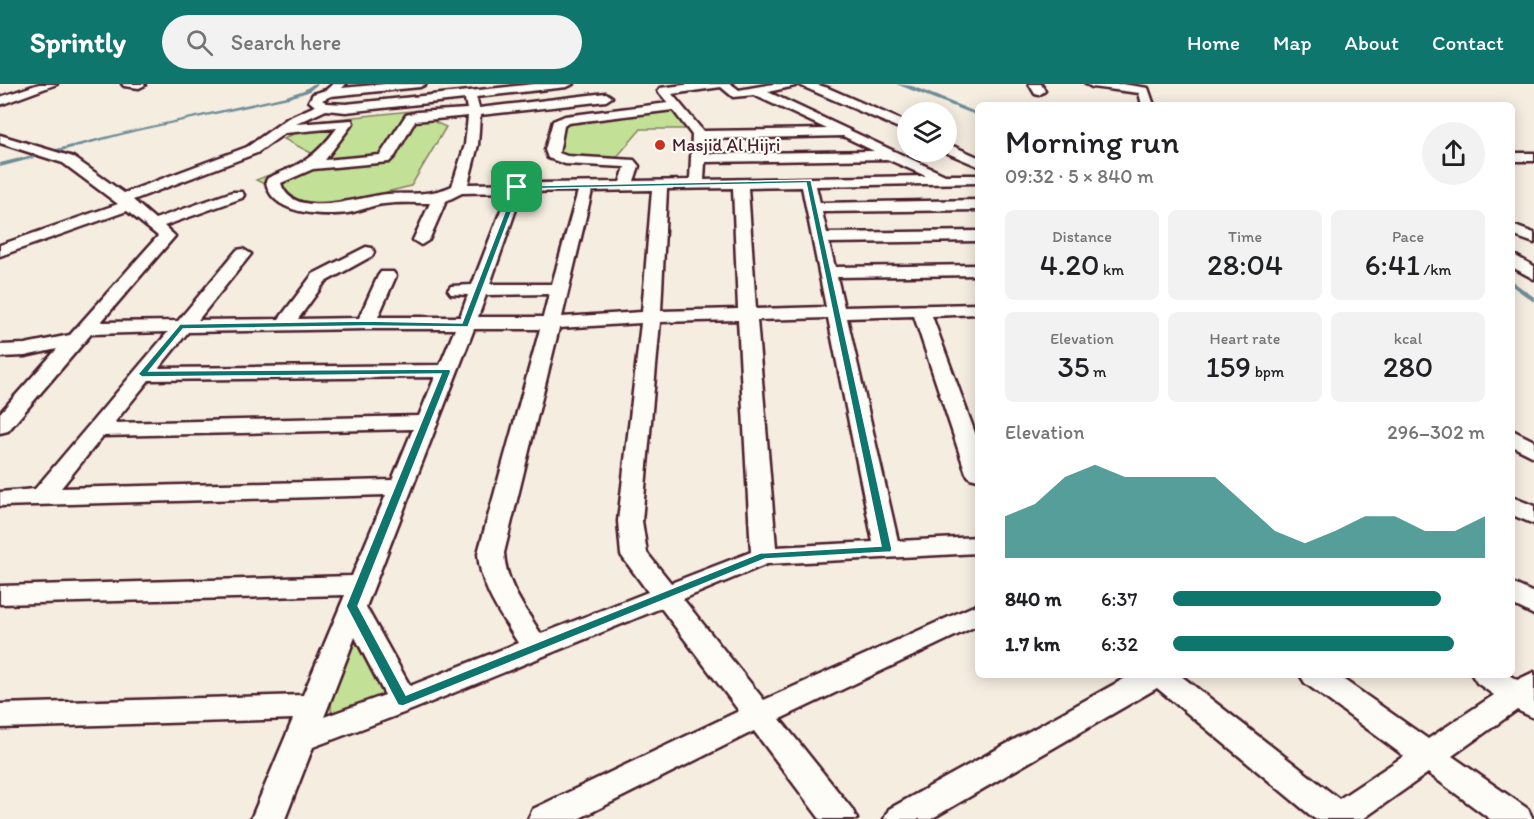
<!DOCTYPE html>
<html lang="en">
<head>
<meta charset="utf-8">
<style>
  :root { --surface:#fff; --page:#f2f2f2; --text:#202124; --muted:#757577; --accent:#0f766e }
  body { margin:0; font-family:Itim,sans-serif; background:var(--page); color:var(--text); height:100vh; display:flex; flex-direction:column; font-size:22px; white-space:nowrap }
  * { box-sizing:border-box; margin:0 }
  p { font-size:20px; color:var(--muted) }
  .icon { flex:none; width:33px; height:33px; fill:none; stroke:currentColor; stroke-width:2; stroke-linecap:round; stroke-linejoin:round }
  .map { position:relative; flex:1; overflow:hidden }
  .drawer { position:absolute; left:975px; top:18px; width:540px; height:576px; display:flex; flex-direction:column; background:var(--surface); border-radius:9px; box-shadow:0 3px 15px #0003 }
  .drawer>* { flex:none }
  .tools { position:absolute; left:897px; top:18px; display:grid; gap:12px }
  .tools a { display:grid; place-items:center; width:60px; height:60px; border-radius:50%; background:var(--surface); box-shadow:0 3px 15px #0003; font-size:30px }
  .pin { position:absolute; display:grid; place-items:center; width:51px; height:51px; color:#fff; margin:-26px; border-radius:12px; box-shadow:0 3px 9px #0006 }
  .round { display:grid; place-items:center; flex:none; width:63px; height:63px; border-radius:32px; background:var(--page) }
  .summary { display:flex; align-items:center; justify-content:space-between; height:102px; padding:0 30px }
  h1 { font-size:33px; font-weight:600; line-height:45px }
  .stats { display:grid; grid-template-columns:repeat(3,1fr); gap:9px; height:102px; padding:6px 30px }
  .stats div { display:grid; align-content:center; border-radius:9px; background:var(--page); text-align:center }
  .stats b { font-size:30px; font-weight:600 }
  .stats small { font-size:16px; font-weight:400 }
  .stats p { font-size:16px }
  .chart { height:168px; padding:12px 30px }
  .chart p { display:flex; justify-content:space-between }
  .chart svg { width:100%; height:108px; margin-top:6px; fill:var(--accent); opacity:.7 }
  ul { padding:0 30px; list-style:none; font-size:20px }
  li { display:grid; grid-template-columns:96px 72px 1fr; align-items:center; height:45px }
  li i { height:15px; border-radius:8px; background:var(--accent) }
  header { display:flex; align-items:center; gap:36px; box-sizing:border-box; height:84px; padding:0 30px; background:var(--accent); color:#fff }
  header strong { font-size:28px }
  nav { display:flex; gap:33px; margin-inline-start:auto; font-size:21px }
  .search { width:420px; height:54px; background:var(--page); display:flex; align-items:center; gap:15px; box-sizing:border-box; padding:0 21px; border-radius:33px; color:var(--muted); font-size:22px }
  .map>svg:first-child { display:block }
</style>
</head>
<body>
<header>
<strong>Sprintly</strong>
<div class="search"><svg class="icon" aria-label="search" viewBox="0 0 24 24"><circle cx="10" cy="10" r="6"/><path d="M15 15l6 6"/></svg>Search here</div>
<nav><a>Home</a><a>Map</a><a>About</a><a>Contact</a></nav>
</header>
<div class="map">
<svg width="1534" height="735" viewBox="0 0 1534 735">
  <rect width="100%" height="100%" fill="#f6ede1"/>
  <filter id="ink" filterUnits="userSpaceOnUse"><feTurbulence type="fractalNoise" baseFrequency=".0167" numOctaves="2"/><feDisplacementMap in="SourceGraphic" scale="12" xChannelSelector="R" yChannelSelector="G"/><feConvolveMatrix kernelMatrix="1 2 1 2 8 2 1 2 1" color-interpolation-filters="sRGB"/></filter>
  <g filter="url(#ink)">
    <g fill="#c3e097" stroke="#868061" stroke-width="1.5">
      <polygon points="675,26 694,45 641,45 615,75 562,72 557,67 564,40 572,37"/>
      <polygon points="411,27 446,43 411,102 317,125 256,96 317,72 284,55 317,37"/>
      <polygon points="348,556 355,557 384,611 331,630 332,605"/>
    </g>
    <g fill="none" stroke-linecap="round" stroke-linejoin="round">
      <g fill="#6e8d96" fill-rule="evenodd">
        <polygon points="313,0 318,0 308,8 289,14 137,47 0,83 0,79 137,45 286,12 304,6"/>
        <polygon points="896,0 912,2 978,29 978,32"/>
        <polygon points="1512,197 1534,213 1534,218 1512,202"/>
      </g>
      <g stroke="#4a1f2b" stroke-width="5">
        <g id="minor">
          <polygon points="39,0 57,0 0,21 0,13"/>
          <polygon points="122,0 144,0 145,1 139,4 124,2"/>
          <path d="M 333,0 L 346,0 L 342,4 L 385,0 L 426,0 L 420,3 L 331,12 L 322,16 L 327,19 L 346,20 L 535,0 L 573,0 L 567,3 L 476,13 L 479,24 L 606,9 L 612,13 L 606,17 L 480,31 L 478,61 L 468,100 L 620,98 L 625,83 L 565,80 L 548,74 L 545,66 L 553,37 L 565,32 L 668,19 L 658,7 L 660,4 L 692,0 L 731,0 L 739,6 L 773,0 L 797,0 L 795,2 L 768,8 L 945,91 L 978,91 L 978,99 L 816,102 L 820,119 L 978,116 L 978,126 L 822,128 L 827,149 L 978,147 L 978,157 L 829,159 L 835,183 L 978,181 L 978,191 L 837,193 L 844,223 L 978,220 L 978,230 L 932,232 L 978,357 L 978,396 L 970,394 L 966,389 L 914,232 L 847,234 L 898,457 L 978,453 L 978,469 L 767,480 L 683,515 L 764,616 L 978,520 L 978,541 L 780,635 L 852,725 L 857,735 L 820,735 L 754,647 L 578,735 L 528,735 L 533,725 L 739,627 L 661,524 L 414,625 L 313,663 L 285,735 L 251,735 L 293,635 L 0,644 L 0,620 L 303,611 L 345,511 L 0,520 L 0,502 L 352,492 L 386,411 L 0,422 L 0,408 L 35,405 L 168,248 L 91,250 L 8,347 L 0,349 L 0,329 L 57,265 L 25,272 L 0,273 L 0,261 L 25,260 L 70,251 L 158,152 L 127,127 L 0,172 L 0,161 L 118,120 L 63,79 L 0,59 L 0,51 L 73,73 L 124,109 L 247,63 L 288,34 L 315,22 L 309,17 L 313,10 L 326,6 ZM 721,3 L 733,13 L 754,11 L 827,45 L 703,47 L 672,10 ZM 465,15 L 467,25 L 417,28 L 406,31 L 380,71 L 325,76 L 353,39 L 352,36 L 296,40 L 326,26 L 346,28 ZM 673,26 L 692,51 L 690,96 L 634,97 L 639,82 L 634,76 L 567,72 L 559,69 L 564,42 L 568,39 ZM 468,32 L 465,61 L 452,102 C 431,112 411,109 388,110 C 361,112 292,138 281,99 L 313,85 L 389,78 L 395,72 L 415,37 ZM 337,44 C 314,75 303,79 268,94 L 266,97 C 270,131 322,132 348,129 C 360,127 372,121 384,120 C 399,118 415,119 430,119 L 413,156 L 421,161 L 429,156 L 446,117 L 462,109 L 508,108 L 472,201 L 451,202 L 448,206 L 451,210 L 468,211 L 460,233 L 378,233 L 396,192 L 393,188 L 381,188 L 378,192 L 359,234 L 298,235 L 325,198 L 372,172 L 374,168 L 372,164 L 366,163 L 313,190 L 279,235 L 198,236 L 251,170 L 243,165 L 237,166 L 178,237 L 101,238 L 175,152 L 164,142 L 242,114 L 244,111 L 242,108 L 232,108 L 155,135 L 133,116 L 257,69 L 285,49 ZM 843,52 L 874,67 L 705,70 L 705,55 ZM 887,75 L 926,92 L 704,96 L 705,78 ZM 802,103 L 826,223 L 756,225 L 748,104 ZM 733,104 L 738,225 L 661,227 L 667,105 ZM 652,106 L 642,228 L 562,233 L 592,107 ZM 578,107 L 552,200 L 490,200 L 522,108 ZM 549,210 L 543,233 L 478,233 L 486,211 ZM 828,234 L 873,458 L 776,463 L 757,236 ZM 738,236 L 751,468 L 671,499 L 647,469 L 642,437 L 660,238 ZM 641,239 L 618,437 L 621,471 L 648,508 L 541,550 C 525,524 506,501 504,469 L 559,244 ZM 366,245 L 455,245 L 440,281 L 159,284 L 188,248 ZM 474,245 L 540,245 L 478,469 C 480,503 501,531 518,559 L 410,602 L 366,523 ZM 435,293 L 419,332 L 114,339 L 149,296 ZM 413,345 L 392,396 L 61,404 L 103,352 ZM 355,553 L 385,611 L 324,633 L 328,623 Z"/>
          <polygon points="797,0 815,0 828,4 908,39 908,48"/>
          <polygon points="1029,0 1041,0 1045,7 1039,11 1035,10"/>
          <polygon points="1086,0 1122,0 1148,4 1154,21 1142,21 1139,9 1092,3"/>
          <polygon points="946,59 978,73 978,82 945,68"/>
          <rect x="1512" y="69" width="22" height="8"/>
          <polygon points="1512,141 1534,149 1534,159 1512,151"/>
          <polygon points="1512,170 1534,182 1534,195 1512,183"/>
          <polygon points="1512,346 1534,357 1534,373 1512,362"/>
          <polygon points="1512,413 1534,422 1534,440 1512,431"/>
          <polygon points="1512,499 1534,509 1534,531 1512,520"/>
          <polygon points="1534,588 1534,634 1517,626 1452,672 1528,725 1533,735 1490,735 1428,689 1363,735 1315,735 1157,604 931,735 884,735 889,725 1131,591 1180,591 1339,715 1404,672 1305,599 1300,591 1337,591 1428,655 1494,611 1477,599 1472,591 1509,591 1517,596"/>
        </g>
      </g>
      <use href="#minor" fill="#fdfcf7" fill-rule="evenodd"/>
    </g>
  </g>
  <path fill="#0f766e" stroke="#fff" stroke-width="1.5" fill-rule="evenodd" d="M 811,96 L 892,465 L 891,468 L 765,475 L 403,622 L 398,621 L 346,522 L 441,290 L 142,293 L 138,290 L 180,240 L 366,237 L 462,239 L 515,102 ZM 806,99 L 881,462 L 760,469 L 406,611 L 358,522 L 451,287 L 449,285 L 149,287 L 183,245 L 366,242 L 468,243 L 520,105 Z"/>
  <circle fill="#c8321e" stroke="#fdfcf7" stroke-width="2" cx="660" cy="61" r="6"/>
  <g text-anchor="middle" stroke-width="4.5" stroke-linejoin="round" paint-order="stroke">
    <g font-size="18" fill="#4a1f2b" stroke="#fdfcf7" text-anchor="start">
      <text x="672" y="67">Masjid Al Hijri</text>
    </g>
  </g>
</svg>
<div class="tools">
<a><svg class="icon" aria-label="layers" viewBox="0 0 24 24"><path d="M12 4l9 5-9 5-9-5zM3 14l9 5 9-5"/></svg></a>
</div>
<div class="pin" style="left:517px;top:103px;background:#1e9e55"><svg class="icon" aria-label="arrive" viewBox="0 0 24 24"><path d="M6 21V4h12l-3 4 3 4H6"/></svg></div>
<section class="drawer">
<div class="summary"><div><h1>Morning run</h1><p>09:32 · 5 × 840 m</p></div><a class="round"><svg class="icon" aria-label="share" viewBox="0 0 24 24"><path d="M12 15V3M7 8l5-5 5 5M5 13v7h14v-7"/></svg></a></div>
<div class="stats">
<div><p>Distance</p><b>4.20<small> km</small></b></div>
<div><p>Time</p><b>28:04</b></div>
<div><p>Pace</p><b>6:41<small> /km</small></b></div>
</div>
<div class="stats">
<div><p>Elevation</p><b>35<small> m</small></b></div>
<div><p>Heart rate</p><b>159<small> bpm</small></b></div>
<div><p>kcal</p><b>280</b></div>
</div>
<div class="chart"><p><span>Elevation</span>296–302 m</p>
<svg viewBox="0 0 160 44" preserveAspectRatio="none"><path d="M0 44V27L10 22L20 11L30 6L40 11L50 11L60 11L70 11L80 22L90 33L100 38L110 33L120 27L130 27L140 33L150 33L160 27V44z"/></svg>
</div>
<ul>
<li><b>840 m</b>6:37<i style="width:86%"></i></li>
<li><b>1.7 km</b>6:32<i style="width:90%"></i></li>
</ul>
</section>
</div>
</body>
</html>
